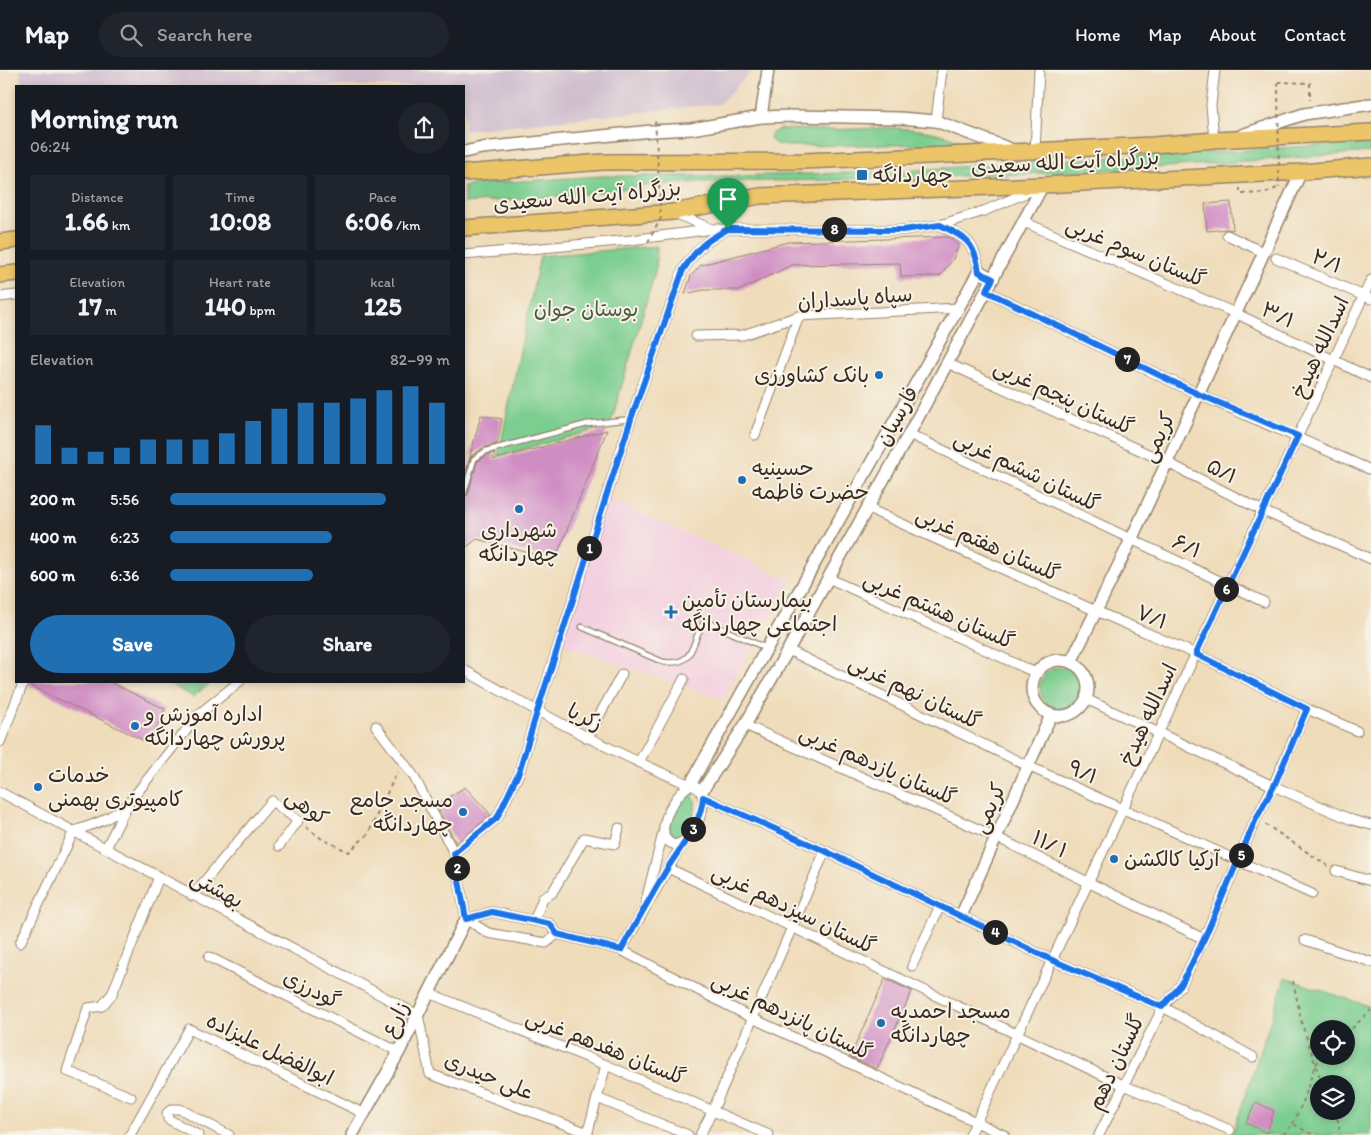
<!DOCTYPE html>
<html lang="en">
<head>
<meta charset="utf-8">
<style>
  :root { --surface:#171b24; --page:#20242c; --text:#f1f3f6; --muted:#9ea1a6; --line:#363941; --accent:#1f6fb2 }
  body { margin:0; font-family:Itim,"Playpen Sans Arabic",sans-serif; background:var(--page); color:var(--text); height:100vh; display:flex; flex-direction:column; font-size:19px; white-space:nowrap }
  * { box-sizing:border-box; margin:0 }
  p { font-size:16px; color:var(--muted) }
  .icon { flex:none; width:28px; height:28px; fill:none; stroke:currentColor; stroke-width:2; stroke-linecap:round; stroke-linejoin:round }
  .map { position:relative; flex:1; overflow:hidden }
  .panel { position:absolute; left:15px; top:15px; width:450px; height:598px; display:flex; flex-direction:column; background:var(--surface); border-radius:0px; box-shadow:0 2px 8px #0003 }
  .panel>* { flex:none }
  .tools { position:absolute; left:1310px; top:950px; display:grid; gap:10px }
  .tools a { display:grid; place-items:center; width:45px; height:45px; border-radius:50%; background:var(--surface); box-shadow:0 2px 8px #0003; font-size:25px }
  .pin { position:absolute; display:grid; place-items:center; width:42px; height:42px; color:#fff; margin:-51px -21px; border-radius:50% 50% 50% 0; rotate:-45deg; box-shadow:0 0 5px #0007 }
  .pin .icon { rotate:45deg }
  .km { position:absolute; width:25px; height:25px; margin:-12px; border-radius:50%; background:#222; color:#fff; font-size:14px; line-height:25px; text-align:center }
  .round { display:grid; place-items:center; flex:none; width:52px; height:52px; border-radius:26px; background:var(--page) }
  .overview { display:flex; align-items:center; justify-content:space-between; height:85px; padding:0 15px }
  h1 { font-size:28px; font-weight:700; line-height:38px }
  .figures { display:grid; grid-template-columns:repeat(3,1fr); gap:8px; height:85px; padding:5px 15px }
  .figures div { display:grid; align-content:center; border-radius:0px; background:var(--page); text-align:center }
  .figures b { font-size:25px; font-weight:700 }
  .figures small { font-size:14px; font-weight:400 }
  .figures p { font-size:14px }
  .chart { height:140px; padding:10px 15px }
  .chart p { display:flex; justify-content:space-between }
  .chart svg { width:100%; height:90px; margin-top:5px; stroke:var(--accent); stroke-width:6 }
  .cta { display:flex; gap:10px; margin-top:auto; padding:10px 15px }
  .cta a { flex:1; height:58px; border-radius:30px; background:var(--accent); color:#fff; font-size:20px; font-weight:700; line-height:58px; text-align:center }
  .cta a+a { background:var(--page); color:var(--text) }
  ul { padding:0 15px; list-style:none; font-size:16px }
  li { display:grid; grid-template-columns:80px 60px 1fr; align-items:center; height:38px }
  li i { height:12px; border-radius:6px; background:var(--accent) }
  header { display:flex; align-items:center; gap:30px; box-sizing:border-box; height:70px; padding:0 25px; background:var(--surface); border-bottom:1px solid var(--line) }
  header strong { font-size:24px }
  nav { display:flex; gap:28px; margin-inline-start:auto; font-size:18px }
  .search { width:350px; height:45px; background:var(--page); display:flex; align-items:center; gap:12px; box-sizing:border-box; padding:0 18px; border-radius:28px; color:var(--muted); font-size:19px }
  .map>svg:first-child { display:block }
</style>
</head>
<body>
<header>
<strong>Map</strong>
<div class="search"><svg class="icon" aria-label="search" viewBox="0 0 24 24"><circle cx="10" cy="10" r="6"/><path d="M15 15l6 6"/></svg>Search here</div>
<nav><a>Home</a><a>Map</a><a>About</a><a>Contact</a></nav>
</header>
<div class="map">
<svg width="1371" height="1065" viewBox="0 0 1371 1065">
  <rect width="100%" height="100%" fill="#f7f3e8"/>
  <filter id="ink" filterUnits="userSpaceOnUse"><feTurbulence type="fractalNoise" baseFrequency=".02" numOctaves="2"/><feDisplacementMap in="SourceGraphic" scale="10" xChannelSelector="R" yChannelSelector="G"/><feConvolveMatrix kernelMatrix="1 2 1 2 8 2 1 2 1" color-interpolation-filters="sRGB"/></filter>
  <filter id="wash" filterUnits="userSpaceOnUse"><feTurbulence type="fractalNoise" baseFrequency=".0096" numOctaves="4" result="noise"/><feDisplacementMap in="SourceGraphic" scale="20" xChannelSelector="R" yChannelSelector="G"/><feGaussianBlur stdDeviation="1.12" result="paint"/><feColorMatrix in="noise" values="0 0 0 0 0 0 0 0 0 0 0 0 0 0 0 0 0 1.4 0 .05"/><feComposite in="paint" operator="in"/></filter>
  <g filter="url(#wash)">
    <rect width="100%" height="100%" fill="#efdcba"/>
    <polygon fill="#f3cfdf" points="605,427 791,510 723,629 559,574"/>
    <polygon fill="#cfbdce" points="20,0 750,0 749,4 719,34 464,60 464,16 22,16"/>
    <g fill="#7bce90" stroke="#5b7c57" fill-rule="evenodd">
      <path d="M 893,58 C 918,59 944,62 966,74 L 787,76 L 776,74 L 770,69 L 772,63 L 781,59 L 820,60 Z"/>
      <polygon points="1371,72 1371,82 1153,98 1002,105 867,108 837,110 695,112 643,116 577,125 464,133 464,117 475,114 602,106 731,106 888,102 1071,89 1203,83"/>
      <polygon points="657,176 656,199 610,356 498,386 540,186"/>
      <circle cx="1061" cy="618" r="21"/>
      <polygon points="165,611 213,611 193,627"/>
      <path d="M 688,724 L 692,725 C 702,738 688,754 680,765 L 672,766 L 669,761 C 673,747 676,735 688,724 Z"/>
      <path d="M 1285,908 L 1371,937 L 1371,1065 L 1232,1065 ZM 1319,959 L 1346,959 L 1346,986 L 1319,986 ZM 1319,1014 L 1346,1014 L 1346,1041 L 1319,1041 Z"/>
    </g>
    <g id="blocks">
      <g fill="#d08dc4">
        <polygon points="1231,132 1233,160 1227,159 1207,161 1205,134"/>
        <polygon points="949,167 959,175 953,189 940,206 901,207 900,193 792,195 740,220 703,220 685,224 691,206 701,195 788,172"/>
        <polygon points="481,345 502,349 497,374 484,377 471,386 464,409"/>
        <polygon points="607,360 555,490 477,469 464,479 464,427 468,424 477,392 488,385 495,383 493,390"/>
        <polygon points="30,611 108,611 165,639 149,673 29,615"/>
        <polygon points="465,717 491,745 456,773 436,735"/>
        <polygon points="885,909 912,921 877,999 850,987"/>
        <polygon points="1256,1032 1274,1041 1267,1063 1246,1053"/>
      </g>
    </g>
  </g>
  <g filter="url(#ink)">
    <use href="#blocks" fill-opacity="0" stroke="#95836c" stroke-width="1"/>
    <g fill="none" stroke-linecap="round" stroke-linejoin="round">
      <g stroke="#95836c" stroke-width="7">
        <g id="service">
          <polyline points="464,423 474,389 486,381 587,354 631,349"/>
          <path d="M 582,557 L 663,592 C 698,596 689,572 705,551 L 766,578"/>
        </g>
      </g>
      <g stroke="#95836c" stroke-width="11">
        <g id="minor">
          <polyline points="936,51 942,0"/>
          <polyline points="1214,70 1211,35 1215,0"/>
          <polyline points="1035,81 1039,0"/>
          <polyline points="674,143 712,159"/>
          <polyline points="1024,152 1235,243 1371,308"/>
          <path d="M 940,155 C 965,167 975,172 979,201"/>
          <polyline points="1227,165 1263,182"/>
          <polyline points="464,185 631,170 713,159 903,160 940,155 984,141 1035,119"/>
          <polyline points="1276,188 1371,229"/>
          <polyline points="986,221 1198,324 1371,400"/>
          <polyline points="0,227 16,225"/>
          <polyline points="696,266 743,265 799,246 959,238"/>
          <polyline points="947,293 1166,392 1263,441 1371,489"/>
          <polyline points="909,364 1264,532"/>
          <polyline points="755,365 799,246"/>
          <polyline points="867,438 1096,541 1196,584 1307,639 1357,661"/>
          <polyline points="828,508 1036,603"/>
          <polyline points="788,580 1028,696 1312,824"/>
          <path d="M 464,600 C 537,642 612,682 690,715"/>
          <polyline points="1086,629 1273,716 1352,750 1371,755"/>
          <polyline points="745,655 996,767 1204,869"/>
          <polyline points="376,656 413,705 454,783 466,849"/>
          <polyline points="587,668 622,604"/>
          <polyline points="0,672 24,611"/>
          <polyline points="639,692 684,609"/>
          <path d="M 690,715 C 716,721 698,758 685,770 C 682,773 678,774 675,775 C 649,768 674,724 690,715 Z"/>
          <polyline points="0,722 418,945 430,1004 588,1063"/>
          <polyline points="703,727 825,781 1052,890 1163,937 1253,987"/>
          <polyline points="128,734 199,644 240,611"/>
          <path d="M 454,783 L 497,748 L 519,703 L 537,642 L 631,349 L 683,200 C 698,177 705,172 728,159"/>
          <polyline points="668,798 1123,1015 1230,1060"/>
          <polyline points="1336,801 1371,811"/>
          <polyline points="192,826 272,731 298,751 279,776"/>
          <polyline points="646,830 663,763"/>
          <polyline points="466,849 492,842 550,854 557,864 621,880 684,771"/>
          <polyline points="466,849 488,863 546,873 557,864"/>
          <polyline points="534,851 543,828 552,823 584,768 615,774 619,758"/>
          <polyline points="1305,870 1371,892"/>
          <path d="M 20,873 L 74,761 C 96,754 110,749 128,734 L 106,778"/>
          <polyline points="621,880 752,948 1004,1065"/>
          <polyline points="209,887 399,982"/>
          <polyline points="912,896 940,836"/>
          <polyline points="429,923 606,995 769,1065"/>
          <polyline points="131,1027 67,1001 88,938 102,936 112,924 159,807"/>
          <polyline points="597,1028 688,1065"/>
          <polyline points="130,1065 189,959 365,1044"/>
          <polyline points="198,1065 168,1049 167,1043 172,1039 180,1039 229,1065"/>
          <polyline points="587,1065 606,995"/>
          <polyline points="700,1065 713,1040 825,781"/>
          <polyline points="970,1065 1371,210"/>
          <polyline points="1099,1065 1163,937 1181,915 1204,869 1256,749 1273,716 1307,639"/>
        </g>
      </g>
      <g stroke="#95836c" stroke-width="14">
        <g id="tertiary">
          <polyline points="761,47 768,0"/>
          <polyline points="1242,65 1304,44 1371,34"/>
          <polyline points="464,82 482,78 652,61 691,59 761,47 792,46 899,48 936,51 1013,80"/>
          <circle cx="1060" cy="618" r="28"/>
          <polyline points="1071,592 1131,470 1301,102"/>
          <polyline points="690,715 979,201 993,209"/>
          <polyline points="702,721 745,655 788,580 909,364 1043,115"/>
          <polyline points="961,846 1051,645"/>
          <polyline points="352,1065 399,982 466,849"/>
        </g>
      </g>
      <g stroke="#95836c" stroke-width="18">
        <g id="trunk">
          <polyline points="464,103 603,92 802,91 906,87 1153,75 1214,70 1371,62"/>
          <polyline points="464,158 673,142 760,126 1043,115 1301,102 1371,96"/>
          <polyline points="0,172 16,170"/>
          <polyline points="0,205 16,203"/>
        </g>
      </g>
      <g stroke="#95836c" stroke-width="2" stroke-dasharray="4 4" stroke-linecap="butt">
        <polyline points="1278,12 1310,13 1310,30"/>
        <polyline points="1240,118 1240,124 1266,123 1279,117"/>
        <polyline points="1265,754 1328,796"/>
        <polyline points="306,757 322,769 349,782 368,764 397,702"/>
        <polyline points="1293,911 1302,954 1322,1014"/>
        <polyline points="1346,964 1371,940"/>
        <polyline points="1334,1041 1338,1051 1340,1065"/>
        <polyline points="1293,1054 1304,1029 1315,995 1324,986"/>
        <polyline points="1283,1065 1293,1054 1313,1065"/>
      </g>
      <use href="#service" stroke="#fff" stroke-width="4.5"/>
      <use href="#minor" stroke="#fff" stroke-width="9"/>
      <use href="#tertiary" stroke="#fff" stroke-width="11"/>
      <use href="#trunk" stroke="#ecc569" stroke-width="15"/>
      <g stroke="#95836c" stroke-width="2" stroke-dasharray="4 4" stroke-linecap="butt">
        <polyline points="1278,12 1279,117"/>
        <polyline points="648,172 661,148 655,49"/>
      </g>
    </g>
  </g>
  <g fill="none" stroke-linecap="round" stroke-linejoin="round" filter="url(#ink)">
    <g stroke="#fff" stroke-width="10">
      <path id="route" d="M 940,155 C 965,167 975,172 979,202 L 993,209 L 986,221 L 1198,324 L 1298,366 L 1196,584 L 1307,639 L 1274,716 L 1256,749 L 1204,869 L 1181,915 L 1162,937 L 1052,890 L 825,781 L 703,727 C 701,755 681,776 667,799 C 651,826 636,853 621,880 L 557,864 L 550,854 L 492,842 L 466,849 L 454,783 L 497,748 L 519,702 L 537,642 L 631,349 L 683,200 C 698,177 704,172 728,159 L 903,160 Z"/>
    </g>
    <use href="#route" stroke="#1a73e8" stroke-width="6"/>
  </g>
  <g fill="#1f6fb2" stroke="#f7f3e8" stroke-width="2">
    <rect x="856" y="99" width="12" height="12" rx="2.5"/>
    <circle cx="879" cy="305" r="5"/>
    <circle cx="742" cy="410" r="5"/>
    <circle cx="519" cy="439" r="5"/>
    <path d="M668.5 534.5h5v5h5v5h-5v5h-5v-5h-5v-5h5z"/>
    <circle cx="135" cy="656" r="5"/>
    <circle cx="38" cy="717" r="5"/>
    <circle cx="463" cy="742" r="5"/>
    <circle cx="1114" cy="789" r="5"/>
    <circle cx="881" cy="953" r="5"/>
  </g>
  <g text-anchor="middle" stroke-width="4" stroke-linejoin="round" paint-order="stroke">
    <g font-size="21" fill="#3b2a1e" stroke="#f7f3e8">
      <text transform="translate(1065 92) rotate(-3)" y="7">بزرگراه آیت الله سعیدی</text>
      <text transform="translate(587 126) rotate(-5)" y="7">بزرگراه آیت الله سعیدی</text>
      <text transform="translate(1136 182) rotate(23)" y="7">گلستان سوم غربی</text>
      <text transform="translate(1327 191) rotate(23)" y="7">۲/۱</text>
      <text transform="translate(855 228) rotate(-4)" y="7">سپاه پاسداران</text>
      <text transform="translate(1278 245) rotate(25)" y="7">۳/۱</text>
      <text transform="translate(1320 277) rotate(-65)" y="7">اسدالله هیدخ</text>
      <text transform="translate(1064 327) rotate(25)" y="7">گلستان پنجم غربی</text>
      <text transform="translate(897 346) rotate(-61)" y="7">فارسیان</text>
      <text transform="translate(1158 367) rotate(-65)" y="7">کریمی</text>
      <text transform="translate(1027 401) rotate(26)" y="7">گلستان ششم غربی</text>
      <text transform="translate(1222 401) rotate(27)" y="7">۵/۱</text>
      <text transform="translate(988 474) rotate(24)" y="7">گلستان هفتم غربی</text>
      <text transform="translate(1187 476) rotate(25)" y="7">۶/۱</text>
      <text transform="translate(939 540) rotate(24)" y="7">گلستان هشتم غربی</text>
      <text transform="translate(1152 547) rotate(23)" y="7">۷/۱</text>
      <text transform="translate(915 622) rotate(26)" y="7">گلستان نهم غربی</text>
      <text transform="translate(1148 644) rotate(-65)" y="7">اسدالله هیدخ</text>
      <text transform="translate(585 647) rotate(26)" y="7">زکریا</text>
      <text transform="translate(878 695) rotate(24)" y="7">گلستان یازدهم غربی</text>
      <text transform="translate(1083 702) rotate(24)" y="7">۹/۱</text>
      <text transform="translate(307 737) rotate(35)" y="7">کوهی</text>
      <text transform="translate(989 738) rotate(-66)" y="7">کریمی</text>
      <text transform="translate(1050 774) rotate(26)" y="7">۱۱/ ۱</text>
      <text transform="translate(217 819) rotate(29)" y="7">بهشتی</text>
      <text transform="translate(794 839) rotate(26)" y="7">گلستان سیزدهم غربی</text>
      <text transform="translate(312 919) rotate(27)" y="7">گودرزی</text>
      <text transform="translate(792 946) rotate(26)" y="7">گلستان پانزدهم غربی</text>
      <text transform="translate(395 949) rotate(-63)" y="7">زارع</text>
      <text transform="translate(606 977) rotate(22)" y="7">گلستان هفدهم غربی</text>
      <text transform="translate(270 979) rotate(26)" y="7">ابوالفضل علیزاده</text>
      <text transform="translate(1116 992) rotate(-64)" y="7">گلستان دهم</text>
      <text transform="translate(489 1006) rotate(22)" y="7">علی حیدری</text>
    </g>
    <g font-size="21" fill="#3b2a1e" stroke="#f7f3e8" text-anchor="start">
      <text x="873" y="112">چهاردانگه</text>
      <text x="869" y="312" text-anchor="end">بانک کشاورزی</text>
      <text x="752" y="405">حسینیه<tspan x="752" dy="24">حضرت فاطمه</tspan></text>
      <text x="519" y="467" text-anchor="middle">شهرداری<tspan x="519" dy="24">چهاردانگه</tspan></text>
      <text x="682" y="537">بیمارستان تأمین<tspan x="682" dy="24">اجتماعی چهاردانگه</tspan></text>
      <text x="145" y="651">اداره آموزش و<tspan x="145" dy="24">پرورش چهاردانگه</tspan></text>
      <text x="48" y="712">خدمات<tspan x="48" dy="24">کامپیوتری بهمنی</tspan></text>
      <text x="453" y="737" text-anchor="end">مسجد جامع<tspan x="453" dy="24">چهاردانگه</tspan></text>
      <text x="1124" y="796">آرکیا کالکشن</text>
      <text x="891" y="948">مسجد احمدیه<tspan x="891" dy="24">چهاردانگه</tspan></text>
    </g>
    <g font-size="21" fill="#4e5b40" stroke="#f7f3e8">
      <text x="586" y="246">بوستان جوان</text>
    </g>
  </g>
</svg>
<div class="tools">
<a><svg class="icon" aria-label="locate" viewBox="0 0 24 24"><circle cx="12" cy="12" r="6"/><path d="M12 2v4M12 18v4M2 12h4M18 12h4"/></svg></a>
<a><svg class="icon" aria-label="layers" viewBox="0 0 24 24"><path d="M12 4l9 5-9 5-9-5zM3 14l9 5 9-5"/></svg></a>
</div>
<div class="pin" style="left:728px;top:159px;background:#1e9e55"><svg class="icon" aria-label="arrive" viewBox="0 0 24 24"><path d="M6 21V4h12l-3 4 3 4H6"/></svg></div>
<b class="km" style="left:589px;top:478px">1</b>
<b class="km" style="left:457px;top:798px">2</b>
<b class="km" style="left:693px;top:759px">3</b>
<b class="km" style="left:995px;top:862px">4</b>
<b class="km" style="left:1241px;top:785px">5</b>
<b class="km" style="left:1226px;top:519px">6</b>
<b class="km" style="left:1127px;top:289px">7</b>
<b class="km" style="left:834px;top:159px">8</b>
<section class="panel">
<div class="overview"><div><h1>Morning run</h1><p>06:24</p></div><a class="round"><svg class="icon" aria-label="share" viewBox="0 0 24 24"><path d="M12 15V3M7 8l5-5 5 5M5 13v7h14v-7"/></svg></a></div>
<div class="figures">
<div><p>Distance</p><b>1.66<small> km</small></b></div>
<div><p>Time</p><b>10:08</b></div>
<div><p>Pace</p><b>6:06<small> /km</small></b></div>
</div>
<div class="figures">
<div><p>Elevation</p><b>17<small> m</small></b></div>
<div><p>Heart rate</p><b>140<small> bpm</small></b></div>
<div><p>kcal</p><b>125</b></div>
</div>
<div class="chart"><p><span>Elevation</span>82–99 m</p>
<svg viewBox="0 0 160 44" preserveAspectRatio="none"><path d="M5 44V25M15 44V36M25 44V38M35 44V36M45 44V32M55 44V32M65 44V32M75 44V29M85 44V23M95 44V17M105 44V14M115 44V14M125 44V12M135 44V8M145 44V6M155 44V14"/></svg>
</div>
<ul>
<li><b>200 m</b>5:56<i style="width:77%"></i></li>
<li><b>400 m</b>6:23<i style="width:58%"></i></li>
<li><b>600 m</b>6:36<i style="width:51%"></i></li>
</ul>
<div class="cta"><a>Save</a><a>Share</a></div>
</section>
</div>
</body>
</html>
